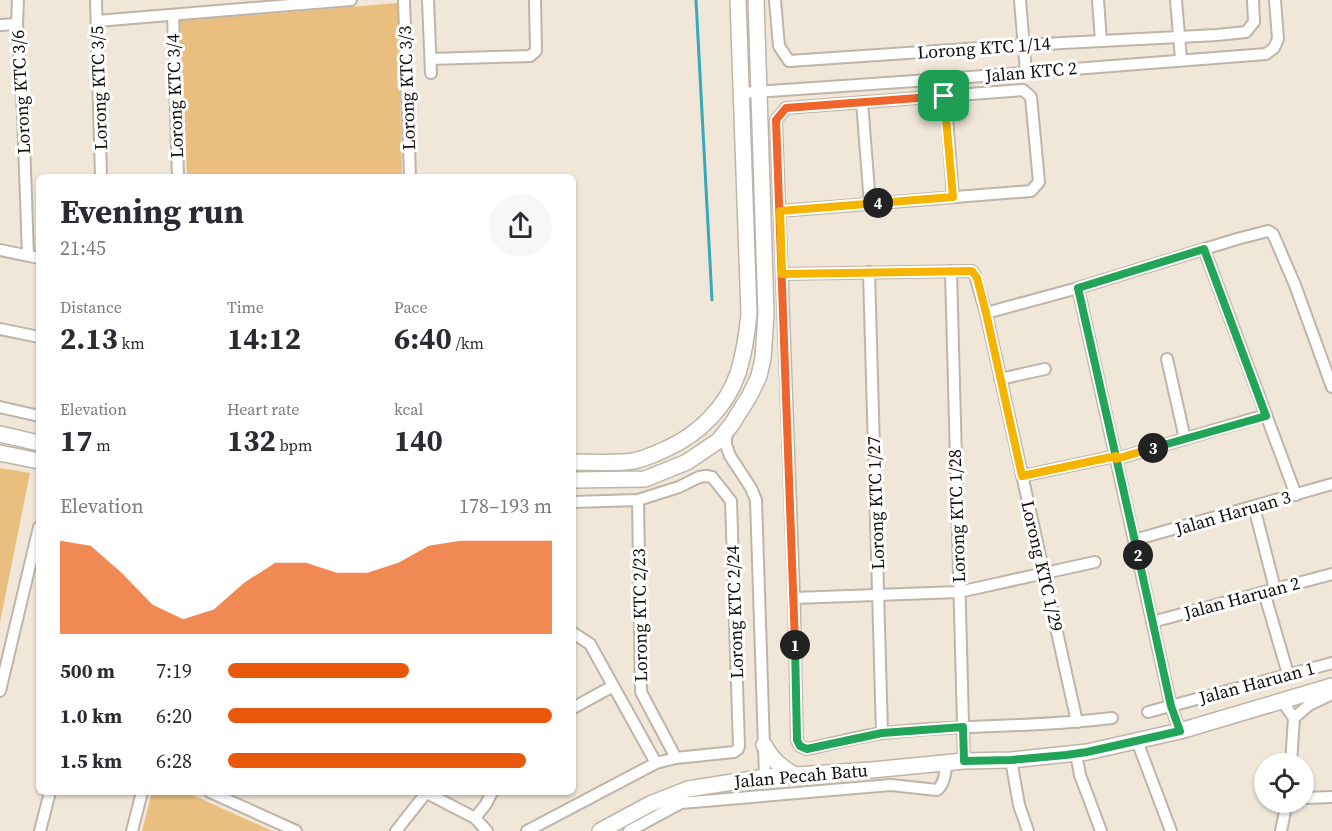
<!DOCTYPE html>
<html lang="en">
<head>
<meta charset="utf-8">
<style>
  :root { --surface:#fff; --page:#f7f7f7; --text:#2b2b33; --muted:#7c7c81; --accent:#ea580c }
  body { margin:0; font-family:"Source Serif 4",serif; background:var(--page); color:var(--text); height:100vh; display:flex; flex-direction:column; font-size:22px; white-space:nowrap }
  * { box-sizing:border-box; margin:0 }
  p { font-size:20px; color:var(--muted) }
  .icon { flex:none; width:33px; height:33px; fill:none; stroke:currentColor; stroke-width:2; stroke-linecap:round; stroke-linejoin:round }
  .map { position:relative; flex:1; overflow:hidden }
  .side { position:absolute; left:36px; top:174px; width:540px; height:621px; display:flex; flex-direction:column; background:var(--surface); border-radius:9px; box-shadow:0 2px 4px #0004 }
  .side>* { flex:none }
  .buttons { position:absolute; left:1254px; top:753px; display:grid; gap:12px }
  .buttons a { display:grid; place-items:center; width:60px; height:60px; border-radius:50%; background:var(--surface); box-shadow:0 2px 4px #0004; font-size:30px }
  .pin { position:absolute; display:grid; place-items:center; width:51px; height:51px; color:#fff; margin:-26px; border-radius:12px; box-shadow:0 3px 9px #0006 }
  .km { position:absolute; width:30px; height:30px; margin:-15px; border-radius:50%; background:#222; color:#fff; font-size:16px; line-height:30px; text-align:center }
  .round { display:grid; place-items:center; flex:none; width:63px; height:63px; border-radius:32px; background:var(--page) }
  .headline { display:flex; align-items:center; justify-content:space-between; height:102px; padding:0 24px }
  h1 { font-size:33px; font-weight:700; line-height:45px }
  .figures { display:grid; grid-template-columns:repeat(3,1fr); gap:9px; height:102px; padding:6px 24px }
  .figures div { display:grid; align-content:center }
  .figures b { font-size:30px; font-weight:700 }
  .figures small { font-size:16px; font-weight:400 }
  .figures p { font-size:16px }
  .chart { height:168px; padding:12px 24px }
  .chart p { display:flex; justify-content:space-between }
  .chart svg { width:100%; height:108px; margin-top:6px; fill:var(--accent); opacity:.7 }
  ul { padding:0 24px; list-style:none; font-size:20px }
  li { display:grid; grid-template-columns:96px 72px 1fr; align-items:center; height:45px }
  li i { height:15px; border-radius:8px; background:var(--accent) }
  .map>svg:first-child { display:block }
</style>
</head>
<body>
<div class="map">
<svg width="1332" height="831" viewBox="0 0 1332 831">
  <rect width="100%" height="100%" fill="#f0e7d9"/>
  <g fill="#e9be7f">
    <polygon points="398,3 402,177 187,177 180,21"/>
    <polygon points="0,468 30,473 0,622"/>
    <polygon points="152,792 186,792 272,831 142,831"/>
  </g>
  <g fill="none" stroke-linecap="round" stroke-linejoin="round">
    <polyline stroke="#36a9bb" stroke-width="3" points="696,0 712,300"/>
    <g stroke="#beb5a8" stroke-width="14">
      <g id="street">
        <polyline points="18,0 17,24 23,113 28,255"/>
        <polyline points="96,0 101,177"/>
        <polyline points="404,0 410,177"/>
        <polyline points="428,0 431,73"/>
        <polyline points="775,0 779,46 789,61 1024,45 1217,35 1246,32 1254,22 1253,0"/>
        <polyline points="1020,0 1026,72"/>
        <polyline points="1098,0 1101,41"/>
        <polyline points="1176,0 1181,59"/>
        <polyline points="173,15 178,177"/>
        <polyline points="97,21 351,0"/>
        <polyline points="0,25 17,24"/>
        <polyline points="431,59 530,56 536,51 535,0"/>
        <polyline points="944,79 953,197"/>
        <polyline points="741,93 944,79 1266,54 1274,48 1278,39 1275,0"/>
        <polyline points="862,102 870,204"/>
        <path d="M 780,211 L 1031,191 L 1039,182 L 1031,97 L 1023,90 L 786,108 L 776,120 L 794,598 L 797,740 L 800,746 L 807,749 C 833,744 858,736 884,733 C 959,724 1036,728 1112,718"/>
        <polyline points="1204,249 1296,495"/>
        <polyline points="0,250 39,258"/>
        <polyline points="951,271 964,761"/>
        <polyline points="869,272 882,733"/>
        <polyline points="782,274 972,271 975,275 986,313 1077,722"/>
        <polyline points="1078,288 1171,706 1180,731"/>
        <polyline points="986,313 1078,288 1237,239 1268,231 1273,234 1295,285 1332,387"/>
        <polyline points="0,329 39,337"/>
        <polyline points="1167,359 1185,439"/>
        <polyline points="1000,379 1045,369"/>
        <polyline points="0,407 39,416"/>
        <polyline points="729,429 726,438 726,445 730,456 751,488 756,500 765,777"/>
        <polyline points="1116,459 1266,415"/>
        <polyline points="1022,476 1116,456"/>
        <polyline points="638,500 641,692 676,758"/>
        <polyline points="1254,507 1275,589"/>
        <polyline points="1134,540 1332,484"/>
        <polyline points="1264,592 1288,674"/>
        <polyline points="794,598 959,592 1095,562"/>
        <polyline points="1152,622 1332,574"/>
        <polyline points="573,633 590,644 656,763"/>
        <polyline points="0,691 39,527"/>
        <polyline points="1282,701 1294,718 1291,764"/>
        <polyline points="573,708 613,686"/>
        <polyline points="1148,712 1332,663"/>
        <polyline points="1294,718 1309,705 1332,694"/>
        <polyline points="1137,741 1171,831"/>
        <polyline points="1076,754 1080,775 1101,831"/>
        <polyline points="1011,760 1019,805 1028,831"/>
        <polyline points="210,792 296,831"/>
        <polyline points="425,792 475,818 487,831"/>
        <polyline points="1304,798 1332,797"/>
        <polyline points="475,818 486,804 492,792"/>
        <polyline points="40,831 50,792"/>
        <polyline points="132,831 142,792"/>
        <polyline points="396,831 426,793"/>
        <polyline points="527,831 656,763 676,758 734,752 738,749 739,746 731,501 712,477 706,476 699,477 679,487 638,500 573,502"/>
        <path d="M 629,831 L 681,803 L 891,785 L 937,790 C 945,784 945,772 947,762"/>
        <polyline points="1281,831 1287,802"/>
      </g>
    </g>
    <g stroke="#beb5a8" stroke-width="18">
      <g id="secondary">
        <polyline points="0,434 39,443"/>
        <polyline points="0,453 39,461"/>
        <path d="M 573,462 C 592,462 614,464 633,461 C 645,459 657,453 668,448 C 699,434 727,406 738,373 C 744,354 747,334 749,314 L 738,0"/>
        <polyline points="573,480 645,479 687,462 718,441 732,424 750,395 759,376 763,358 766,314 756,0"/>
        <path d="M 764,745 C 773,760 779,766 795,775"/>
        <polyline points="600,831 650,804 688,789 765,777 872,770 964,761 1011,760 1087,752 1180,731 1332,686"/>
      </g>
    </g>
    <use href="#street" stroke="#fff" stroke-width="10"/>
    <use href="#secondary" stroke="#fff" stroke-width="15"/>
  </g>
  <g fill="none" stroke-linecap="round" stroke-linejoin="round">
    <g stroke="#fff" stroke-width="12">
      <polyline id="split-1" points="795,645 776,120 786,108 944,96"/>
    </g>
    <g stroke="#fff" stroke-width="12">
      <polyline id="split-2" points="795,645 797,740 800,746 807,749 882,733 963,727 964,761 1011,760 1066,755 1087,752 1180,731 1171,706 1138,555"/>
    </g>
    <g stroke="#fff" stroke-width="12">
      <polyline id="split-3" points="1138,555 1078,288 1204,249 1266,416 1153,448"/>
    </g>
    <g stroke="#fff" stroke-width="12">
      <polyline id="split-4" points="878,203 780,211 782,274 972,271 977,278 986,313 1022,476 1116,456 1116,459 1153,448"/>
    </g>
    <g stroke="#fff" stroke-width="12">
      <polyline id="split-5" points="878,203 953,197 944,96"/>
    </g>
    <use href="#split-1" stroke="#f0652b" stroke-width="8"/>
    <use href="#split-2" stroke="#22a559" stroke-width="8"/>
    <use href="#split-3" stroke="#22a559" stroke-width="8"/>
    <use href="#split-4" stroke="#f5b400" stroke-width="8"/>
    <use href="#split-5" stroke="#f5b400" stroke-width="8"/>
  </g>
  <g text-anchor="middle" stroke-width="6" stroke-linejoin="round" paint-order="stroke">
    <g font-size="18" fill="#110d09" stroke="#fff">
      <text transform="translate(984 48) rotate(-4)" y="6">Lorong KTC 1/14</text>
      <text transform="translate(1031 72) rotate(-5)" y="6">Jalan KTC 2</text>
      <text transform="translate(99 88) rotate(-92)" y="6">Lorong KTC 3/5</text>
      <text transform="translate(407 88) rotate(-92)" y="6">Lorong KTC 3/3</text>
      <text transform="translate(21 92) rotate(-93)" y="6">Lorong KTC 3/6</text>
      <text transform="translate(175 96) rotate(-92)" y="6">Lorong KTC 3/4</text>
      <text transform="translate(876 503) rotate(-92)" y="6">Lorong KTC 1/27</text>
      <text transform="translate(1233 513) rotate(-16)" y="6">Jalan Haruan 3</text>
      <text transform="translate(957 516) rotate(-92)" y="6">Lorong KTC 1/28</text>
      <text transform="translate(1042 566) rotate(77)" y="6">Lorong KTC 1/29</text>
      <text transform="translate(1242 598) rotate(-15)" y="6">Jalan Haruan 2</text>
      <text transform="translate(735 612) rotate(-92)" y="6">Lorong KTC 2/24</text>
      <text transform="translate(640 615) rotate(-91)" y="6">Lorong KTC 2/23</text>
      <text transform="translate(1257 683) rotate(-15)" y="6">Jalan Haruan 1</text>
      <text transform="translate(801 776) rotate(-5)" y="6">Jalan Pecah Batu</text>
    </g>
  </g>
</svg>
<div class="buttons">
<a><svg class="icon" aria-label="locate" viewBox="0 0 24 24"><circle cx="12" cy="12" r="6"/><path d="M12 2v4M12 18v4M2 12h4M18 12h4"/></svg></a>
</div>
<div class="pin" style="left:944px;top:96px;background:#1e9e55"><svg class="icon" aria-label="arrive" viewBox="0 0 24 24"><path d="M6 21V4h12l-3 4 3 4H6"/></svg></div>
<b class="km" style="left:795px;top:645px">1</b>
<b class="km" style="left:1138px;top:555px">2</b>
<b class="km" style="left:1153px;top:448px">3</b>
<b class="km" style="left:878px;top:203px">4</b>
<section class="side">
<div class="headline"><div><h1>Evening run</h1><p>21:45</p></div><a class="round"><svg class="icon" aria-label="share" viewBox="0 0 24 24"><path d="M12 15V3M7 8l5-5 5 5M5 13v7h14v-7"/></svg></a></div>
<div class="figures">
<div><p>Distance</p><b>2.13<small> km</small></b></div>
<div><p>Time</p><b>14:12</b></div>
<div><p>Pace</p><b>6:40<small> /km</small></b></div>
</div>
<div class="figures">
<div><p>Elevation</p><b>17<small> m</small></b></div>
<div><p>Heart rate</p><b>132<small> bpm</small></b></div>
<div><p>kcal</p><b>140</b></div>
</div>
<div class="chart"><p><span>Elevation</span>178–193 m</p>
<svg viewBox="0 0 160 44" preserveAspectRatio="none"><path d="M0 44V6L10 8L20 19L30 32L40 38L50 34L60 23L70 15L80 15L90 19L100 19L110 15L120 8L130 6L140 6L150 6L160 6V44z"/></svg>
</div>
<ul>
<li><b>500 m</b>7:19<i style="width:56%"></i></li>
<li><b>1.0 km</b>6:20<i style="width:100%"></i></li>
<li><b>1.5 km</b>6:28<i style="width:92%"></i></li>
</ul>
</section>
</div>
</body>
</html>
